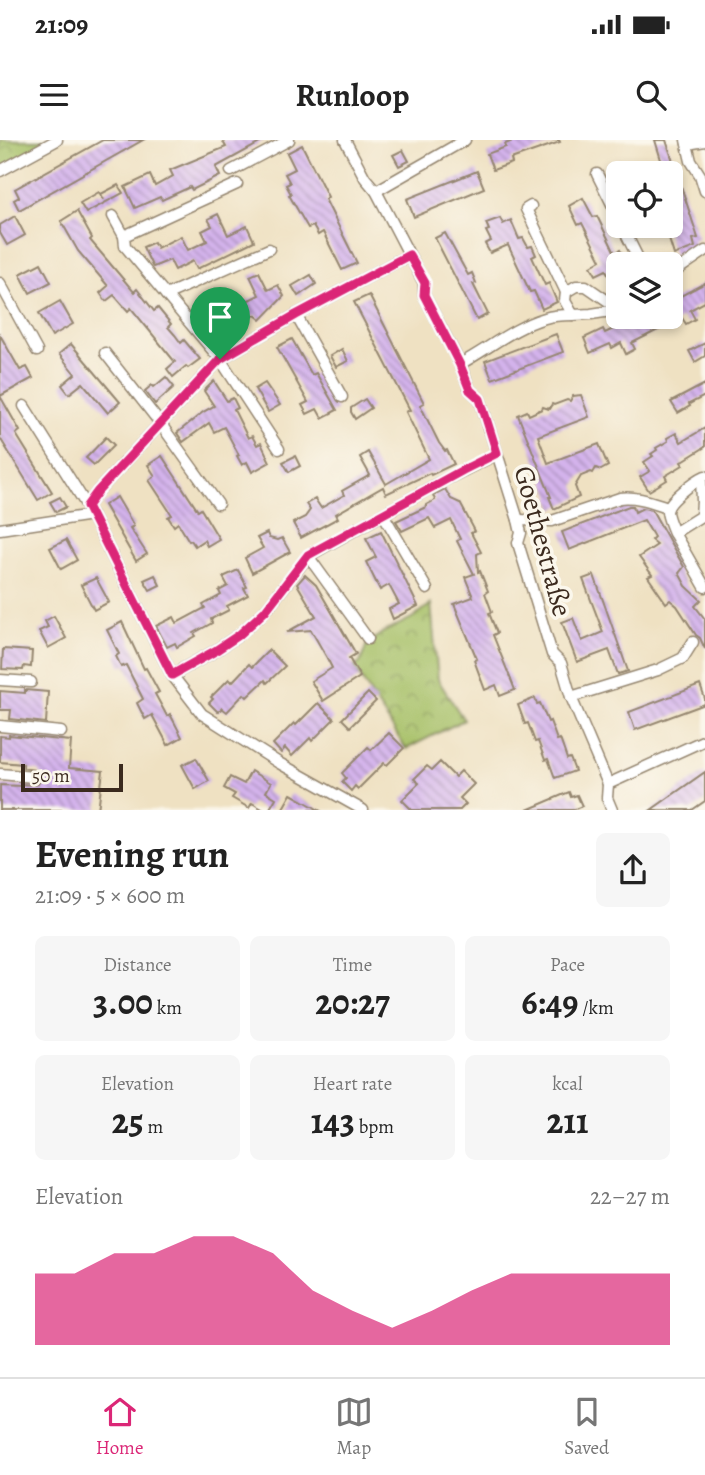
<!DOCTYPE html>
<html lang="en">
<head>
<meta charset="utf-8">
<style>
  :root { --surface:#fff; --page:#f6f6f6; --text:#222; --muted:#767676; --line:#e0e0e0; --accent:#db2777 }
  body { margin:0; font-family:Alegreya,serif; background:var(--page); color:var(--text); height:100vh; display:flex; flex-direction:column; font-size:26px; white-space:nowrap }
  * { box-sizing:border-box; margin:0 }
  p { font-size:23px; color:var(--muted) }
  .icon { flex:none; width:38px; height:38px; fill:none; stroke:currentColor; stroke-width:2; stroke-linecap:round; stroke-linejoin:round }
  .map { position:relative; height:670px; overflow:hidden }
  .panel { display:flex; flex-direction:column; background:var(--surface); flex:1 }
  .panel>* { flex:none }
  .controls { position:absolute; left:606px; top:21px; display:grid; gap:14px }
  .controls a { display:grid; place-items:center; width:77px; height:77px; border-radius:10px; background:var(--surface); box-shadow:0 4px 10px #0003; font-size:35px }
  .scale { position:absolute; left:21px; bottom:18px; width:102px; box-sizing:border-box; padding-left:7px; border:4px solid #3b2a1e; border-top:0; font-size:19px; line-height:24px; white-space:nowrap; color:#3b2a1e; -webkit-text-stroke:5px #fbf7ec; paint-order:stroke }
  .pin { position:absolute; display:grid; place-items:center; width:60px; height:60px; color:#fff; margin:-72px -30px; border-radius:50% 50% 50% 0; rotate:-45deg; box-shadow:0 0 7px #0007 }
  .pin .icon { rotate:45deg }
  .round { display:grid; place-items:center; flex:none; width:74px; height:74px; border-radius:10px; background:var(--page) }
  .headline { display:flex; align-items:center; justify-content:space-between; height:119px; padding:0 35px }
  h1 { font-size:38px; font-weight:700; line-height:52px }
  .stats { display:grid; grid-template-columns:repeat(3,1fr); gap:10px; height:119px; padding:7px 35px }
  .stats div { display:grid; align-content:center; border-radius:10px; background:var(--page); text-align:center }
  .stats b { font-size:35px; font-weight:700 }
  .stats small { font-size:19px; font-weight:400 }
  .stats p { font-size:19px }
  .chart { height:196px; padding:14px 35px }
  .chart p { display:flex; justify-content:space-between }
  .chart svg { width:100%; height:126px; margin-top:7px; fill:var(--accent); opacity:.7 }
  .status { display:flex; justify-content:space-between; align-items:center; height:49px; padding:0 35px; background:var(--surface); direction:ltr }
  .status svg { height:19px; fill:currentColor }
  header { display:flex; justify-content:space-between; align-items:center; height:91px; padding:0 35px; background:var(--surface); font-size:32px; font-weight:700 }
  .dock { display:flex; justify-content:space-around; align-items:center; height:98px; border-top:2px solid var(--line); background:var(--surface); font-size:19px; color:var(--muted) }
  .dock a { display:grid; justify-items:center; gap:4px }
  .dock .selected { color:var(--accent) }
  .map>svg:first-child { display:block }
</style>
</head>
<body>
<div class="status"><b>21:09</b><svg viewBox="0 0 49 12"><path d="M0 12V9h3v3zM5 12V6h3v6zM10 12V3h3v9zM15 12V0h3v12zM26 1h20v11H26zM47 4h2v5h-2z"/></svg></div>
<header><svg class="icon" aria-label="menu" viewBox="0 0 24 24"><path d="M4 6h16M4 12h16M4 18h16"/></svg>Runloop<svg class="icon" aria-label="search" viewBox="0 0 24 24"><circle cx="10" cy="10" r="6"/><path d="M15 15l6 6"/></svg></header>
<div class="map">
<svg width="705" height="670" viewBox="0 0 705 670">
  <defs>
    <pattern id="park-crowns" width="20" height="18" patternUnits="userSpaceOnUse" patternTransform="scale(1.75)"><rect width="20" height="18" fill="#a5bf65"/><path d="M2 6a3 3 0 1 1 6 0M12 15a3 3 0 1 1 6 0" fill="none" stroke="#889b53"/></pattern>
    <pattern id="building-back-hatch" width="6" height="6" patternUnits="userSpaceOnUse" patternTransform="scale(1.75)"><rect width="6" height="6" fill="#d4b3ec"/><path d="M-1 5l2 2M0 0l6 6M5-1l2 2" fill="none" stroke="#ad92bf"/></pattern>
  </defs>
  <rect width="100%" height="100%" fill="#fbf7ec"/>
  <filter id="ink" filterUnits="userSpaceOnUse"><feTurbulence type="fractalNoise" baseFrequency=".0143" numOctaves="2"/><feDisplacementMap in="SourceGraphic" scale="14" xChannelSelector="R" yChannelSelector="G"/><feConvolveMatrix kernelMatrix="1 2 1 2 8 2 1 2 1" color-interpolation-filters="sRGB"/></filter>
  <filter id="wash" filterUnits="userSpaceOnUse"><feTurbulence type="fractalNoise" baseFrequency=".00686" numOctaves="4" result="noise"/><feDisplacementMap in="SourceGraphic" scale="28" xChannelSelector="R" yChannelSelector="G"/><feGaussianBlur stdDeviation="1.57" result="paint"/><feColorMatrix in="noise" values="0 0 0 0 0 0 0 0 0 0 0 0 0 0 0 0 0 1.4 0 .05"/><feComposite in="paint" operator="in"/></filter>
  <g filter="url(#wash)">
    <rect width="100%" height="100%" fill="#efe1c2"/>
    <g fill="url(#park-crowns)" stroke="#707442" stroke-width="2">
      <polygon points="0,0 57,0 0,33"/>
      <polygon points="431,464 438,540 464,580 406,609 354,527 360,523 367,504 382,493 414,477"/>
    </g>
    <g id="blocks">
      <g fill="url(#building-back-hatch)">
        <polygon points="103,0 143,0 19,70 14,60 19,57 15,49"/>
        <polygon points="222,0 265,0 216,27 220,36 192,50 190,47 162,60 160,57 135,68 125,47 150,35 155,46 173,36 170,30 226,7"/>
        <polygon points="515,0 559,0 560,2 511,19 512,23 493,30 487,14 506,7 505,4"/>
        <polygon points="655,0 666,0 698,98 693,99 695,107 674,115 665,86 670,86 670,33 665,33"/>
        <polygon points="302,5 328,57 325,59 357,123 342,130 323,92 318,95 313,86 308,88 289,55 291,54 286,45 290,43 285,34 295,29 287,13"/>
        <polygon points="403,10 409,21 399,26 393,15"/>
        <polygon points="477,31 484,48 414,77 407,59"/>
        <polygon points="118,45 123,53 86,73 80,63 99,52 104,60 101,54"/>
        <polygon points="583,58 593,77 597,76 615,113 620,110 628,124 618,124 618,152 606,130 596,135 591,126 601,120 582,83 578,85 569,66"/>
        <polygon points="77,71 92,98 90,100 107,120 134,152 137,149 154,171 158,168 171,184 168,187 175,195 181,203 184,200 200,219 188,228 186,226 173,237 167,229 175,222 131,168 128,171 114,155 106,161 100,153 108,146 78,111 61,81"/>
        <polygon points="218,74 228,95 247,86 254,101 197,129 193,121 175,130 170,120 153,127 152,126 143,107 154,102 157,108 181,96 188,110 207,101 202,91 212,86 208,79"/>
        <polygon points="15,76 25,95 7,105 0,93 0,85"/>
        <polygon points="500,78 503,84 511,80 519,99 523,98 528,107 532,106 536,115 532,117 545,145 549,143 557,162 542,169 534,151 530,152 508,105 490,113 485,104 491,101 486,91 489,90 486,83"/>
        <polygon points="445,93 468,135 472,133 476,143 473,144 488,174 477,180 435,98"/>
        <polygon points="41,123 51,142 30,153 20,134"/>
        <polygon points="259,132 268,150 278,145 284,156 261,180 255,175 248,179 246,175 227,185 225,181 207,191 200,176 219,167 220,170 239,161 241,164 259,155 250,136"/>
        <polygon points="311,135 316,144 298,156 292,146"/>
        <polygon points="705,143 705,162 690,170 695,179 686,184 682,178 632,203 635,209 626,214 621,203 612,208 610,204 590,213 584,198 603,189 605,193 624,184 626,188 650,177 670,177 670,166 675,163 673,160"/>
        <polygon points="369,155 424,263 420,265 439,303 445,311 447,310 454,324 431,335 430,333 386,354 383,347 336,374 338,378 301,398 293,383 305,377 310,370 306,364 315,359 321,368 344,355 342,351 370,335 360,317 368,312 386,344 429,319 406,272 410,270 354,162"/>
        <polygon points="60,161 73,184 52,196 39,173"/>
        <polygon points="556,194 563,212 492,239 485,221"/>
        <polygon points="0,195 20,230 27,227 33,238 0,256 20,291 16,294 52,352 38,360 0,298"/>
        <polygon points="292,199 312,235 316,233 337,270 322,278 317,269 307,274 302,265 308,262 277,207"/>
        <polygon points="705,203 705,216 695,222 689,211"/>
        <polygon points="71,204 120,262 108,273 83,243 69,254 62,245 75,234 59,214"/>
        <polygon points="342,209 348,221 336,227 330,216"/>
        <polygon points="166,237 174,247 155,264 145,251 152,245 154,247"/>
        <polygon points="214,241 227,261 233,258 238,268 234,270 248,298 252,296 257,305 261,303 270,322 252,332 247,322 242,325 237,316 239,315 224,287 214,292 209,283 183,302 177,293 203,272 214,266 204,251"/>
        <polygon points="265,243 280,265 268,272 255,249"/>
        <polygon points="705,244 705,256 689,264 690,266 678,273 671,262"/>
        <polygon points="581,255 589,277 538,296 548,323 599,304 608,326 601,330 596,328 593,333 591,332 581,336 575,346 579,357 554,369 549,357 551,357 518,275 527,271 529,275 542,269 543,267 549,269 552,264 554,265 567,260 570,261 573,256"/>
        <polygon points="365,259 371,268 355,279 351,272 351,268"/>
        <polygon points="705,288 705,307 681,322 683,325 665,336 667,340 649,351 640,337 650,331 644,322 653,316 651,314 657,310 656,308 668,301 667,298 676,293 681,302"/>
        <polygon points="106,297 114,305 94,325 86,318"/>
        <polygon points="162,316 198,371 201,369 219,399 207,406 204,400 195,406 191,400 189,401 178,383 174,386 168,377 172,375 149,340 155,336 148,325"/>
        <polygon points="295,316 300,326 289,332 283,322"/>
        <polygon points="445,349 451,359 460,363 475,391 471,393 481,412 477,414 478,432 480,431 488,451 485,453 492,472 489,473 497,493 493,495 515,550 500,556 496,545 485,550 474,520 477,519 454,464 473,457 465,437 474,434 457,401 460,399 451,380 435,388 429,378 402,391 396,381 426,367 426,365 435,360 433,355"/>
        <polygon points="60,357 66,367 56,372 50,362"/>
        <polygon points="117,357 134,386 130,388 147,414 136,421 104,365"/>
        <polygon points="629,366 633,366 635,372 643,368 652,370 684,427 679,433 686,446 701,460 695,466 705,479 705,509 700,498 696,495 677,466 670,460 666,463 648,437 652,435 639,417 657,405 651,400 654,397 644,380 569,410 562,392"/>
        <polygon points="381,391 418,466 393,479 389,469 399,464 389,445 380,450 366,422 376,417 366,398"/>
        <polygon points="267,393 269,398 277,400 282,398 290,412 252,433 245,418 263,408 257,398"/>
        <polygon points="66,400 77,420 61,429 50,408"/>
        <polygon points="238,430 247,447 244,448 248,455 227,466 229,470 211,479 212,483 194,493 196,496 177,507 175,503 167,507 156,486 174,477 177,483 205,468 203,465 221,455 219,451 228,446 223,437"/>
        <polygon points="155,435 160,445 150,450 144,440"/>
        <polygon points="305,435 316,445 356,514 349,518 360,537 323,561 311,541 332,528 327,518 311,490 287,492 316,476 297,444"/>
        <polygon points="594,435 628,531 618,534 609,510 577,522 562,482 573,478 582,501 603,492 583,439"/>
        <polygon points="96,438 109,462 94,470 81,445"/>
        <polygon points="54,476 66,498 48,508 39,491 48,487 45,481"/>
        <polygon points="122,482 144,529 146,528 159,552 155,554 167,576 170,574 182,597 168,605 152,575 145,579 137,563 143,559 126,525 121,527 116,516 119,514 107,490"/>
        <polygon points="3,509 32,511 31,527 24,526 23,530 2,529"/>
        <polygon points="269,510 285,526 267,543 265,540 247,557 244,554 227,572 222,568 218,572 209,563 213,559 211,557 229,539 232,542 249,524 252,527"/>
        <polygon points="700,545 705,559 705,564 635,590 629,572"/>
        <polygon points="25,550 48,552 46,583 10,579 11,570 0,570 0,551 25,553"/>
        <polygon points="368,553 376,561 350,587 342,579"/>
        <polygon points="535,558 537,564 540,563 548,582 550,581 557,600 560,599 567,619 570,618 575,631 555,638 548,619 545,620 538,601 535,602 528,583 525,584 518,565"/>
        <polygon points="318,563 334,579 312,601 310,598 292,616 285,608 281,613 273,604 294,583 296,585"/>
        <polygon points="389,593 404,608 387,625 384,623 358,649 355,646 351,651 342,642 346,638 342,633 368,607 371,610"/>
        <polygon points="9,595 71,601 69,628 103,631 98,670 0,670 0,645 21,646 21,644 34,645 38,644 42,638 39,631 23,628 23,624 0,622 0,596 9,597"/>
        <polygon points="196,618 209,641 195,649 182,625"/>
        <polygon points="440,622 455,637 461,631 474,644 460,658 466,664 460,670 412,670 402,660 419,643 414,639 427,626 432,630"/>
        <polygon points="251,631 271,643 266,652 276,658 269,670 264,670 252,663 249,668 232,658 235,654 224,648 230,637 244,644"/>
        <polygon points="705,632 705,661 692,670 651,670"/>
        <polygon points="569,652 571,657 577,655 582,666 573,670 527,670"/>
        <polygon points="291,654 302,660 319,670 282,670"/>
      </g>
    </g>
  </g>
  <g filter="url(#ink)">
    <use href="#blocks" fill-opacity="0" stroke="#958670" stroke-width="2"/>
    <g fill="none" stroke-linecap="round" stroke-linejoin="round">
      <g stroke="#958670" stroke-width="13">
        <g id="minor">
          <polyline points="345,0 365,38 376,51 424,143 424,155 460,224 470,250 480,259 518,380 521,393 518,403 552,514 561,523 571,557 608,644 607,658 612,670"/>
          <polyline points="686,0 691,21 700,35 705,51"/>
          <polyline points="687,4 705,1"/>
          <polyline points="0,31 57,0"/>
          <polyline points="231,31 289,0"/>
          <polyline points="597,34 618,76"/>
          <polyline points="237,44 124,96 125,106 220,219 279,309"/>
          <polyline points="376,51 465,0"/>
          <polyline points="531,66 526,69 566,152"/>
          <polyline points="113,76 124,96"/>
          <polyline points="622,86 641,124"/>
          <polyline points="670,135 705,111"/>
          <polyline points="0,143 37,211"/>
          <polyline points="166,155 269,109"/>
          <polyline points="618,168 586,146 576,146 566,152 565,161 573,175 591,174 618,170"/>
          <polyline points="296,175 342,257"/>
          <polyline points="105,213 160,283 218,364"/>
          <path d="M 460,224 C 488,209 514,187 545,178 C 554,175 564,175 573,175"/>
          <polyline points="24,266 87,366"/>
          <path d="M 701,338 L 702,361 L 701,376 L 674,393 C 672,387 667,377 667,371 C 668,361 696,340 705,336"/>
          <polyline points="383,374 427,449"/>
          <path d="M 518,380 L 552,381 L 620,358 C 637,356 652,362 668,367"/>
          <polyline points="0,389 92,375"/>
          <polyline points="674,393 705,447"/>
          <polyline points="308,416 368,499"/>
          <polyline points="172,535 215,511 239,495 265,471 308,416 439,343 497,314"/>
          <polyline points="0,540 31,542"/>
          <polyline points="571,557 658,530 683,518 693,502"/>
          <polyline points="0,586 61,592"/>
          <polyline points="0,634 34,637"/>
          <polyline points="608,644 705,600"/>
          <polyline points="363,670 279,623 202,574 172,535 87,366 98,351 220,219 296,175 409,115"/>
        </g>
      </g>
      <use href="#minor" stroke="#fff" stroke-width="10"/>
    </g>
  </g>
  <g fill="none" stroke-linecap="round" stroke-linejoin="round" filter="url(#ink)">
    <g stroke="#fff" stroke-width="14">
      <polygon id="route" points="409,115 425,143 424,155 460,225 470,250 480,259 497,313 463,330 308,415 265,471 239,495 215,511 172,535 87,366 98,351 220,219 296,175"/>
    </g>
    <use href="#route" stroke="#db2777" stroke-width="9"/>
  </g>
  <g text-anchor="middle" stroke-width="7" stroke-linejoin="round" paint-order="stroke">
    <g font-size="28" fill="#3b2a1e" stroke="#fbf7ec">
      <text transform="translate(544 401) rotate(75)" y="10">Goethestraße</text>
    </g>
  </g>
</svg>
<div class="controls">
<a><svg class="icon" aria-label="locate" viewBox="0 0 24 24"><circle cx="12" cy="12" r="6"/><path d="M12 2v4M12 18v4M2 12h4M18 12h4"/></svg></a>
<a><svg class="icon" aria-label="layers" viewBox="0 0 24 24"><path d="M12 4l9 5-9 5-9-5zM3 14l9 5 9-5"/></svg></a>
</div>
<div class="scale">50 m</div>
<div class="pin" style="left:220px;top:219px;background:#1e9e55"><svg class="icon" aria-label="arrive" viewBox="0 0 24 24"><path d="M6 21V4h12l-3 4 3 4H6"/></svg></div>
</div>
<section class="panel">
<div class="headline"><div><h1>Evening run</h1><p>21:09 · 5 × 600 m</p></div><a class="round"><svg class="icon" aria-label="share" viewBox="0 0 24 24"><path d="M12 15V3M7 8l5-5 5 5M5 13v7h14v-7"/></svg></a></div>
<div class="stats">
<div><p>Distance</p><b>3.00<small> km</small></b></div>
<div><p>Time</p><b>20:27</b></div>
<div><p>Pace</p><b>6:49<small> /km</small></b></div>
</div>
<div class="stats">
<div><p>Elevation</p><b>25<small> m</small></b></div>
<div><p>Heart rate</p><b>143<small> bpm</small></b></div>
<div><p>kcal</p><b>211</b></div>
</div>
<div class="chart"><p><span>Elevation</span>22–27 m</p>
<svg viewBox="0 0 160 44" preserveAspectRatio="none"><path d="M0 44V19L10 19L20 12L30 12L40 6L50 6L60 12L70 25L80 32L90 38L100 32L110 25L120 19L130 19L140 19L150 19L160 19V44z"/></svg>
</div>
</section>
<nav class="dock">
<a class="selected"><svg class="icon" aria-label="home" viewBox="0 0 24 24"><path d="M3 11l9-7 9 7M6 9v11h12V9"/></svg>Home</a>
<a><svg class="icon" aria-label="map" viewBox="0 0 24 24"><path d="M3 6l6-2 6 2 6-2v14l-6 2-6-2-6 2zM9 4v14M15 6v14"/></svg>Map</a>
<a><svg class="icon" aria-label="saved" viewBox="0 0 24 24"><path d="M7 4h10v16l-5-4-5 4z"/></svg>Saved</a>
</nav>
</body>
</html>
